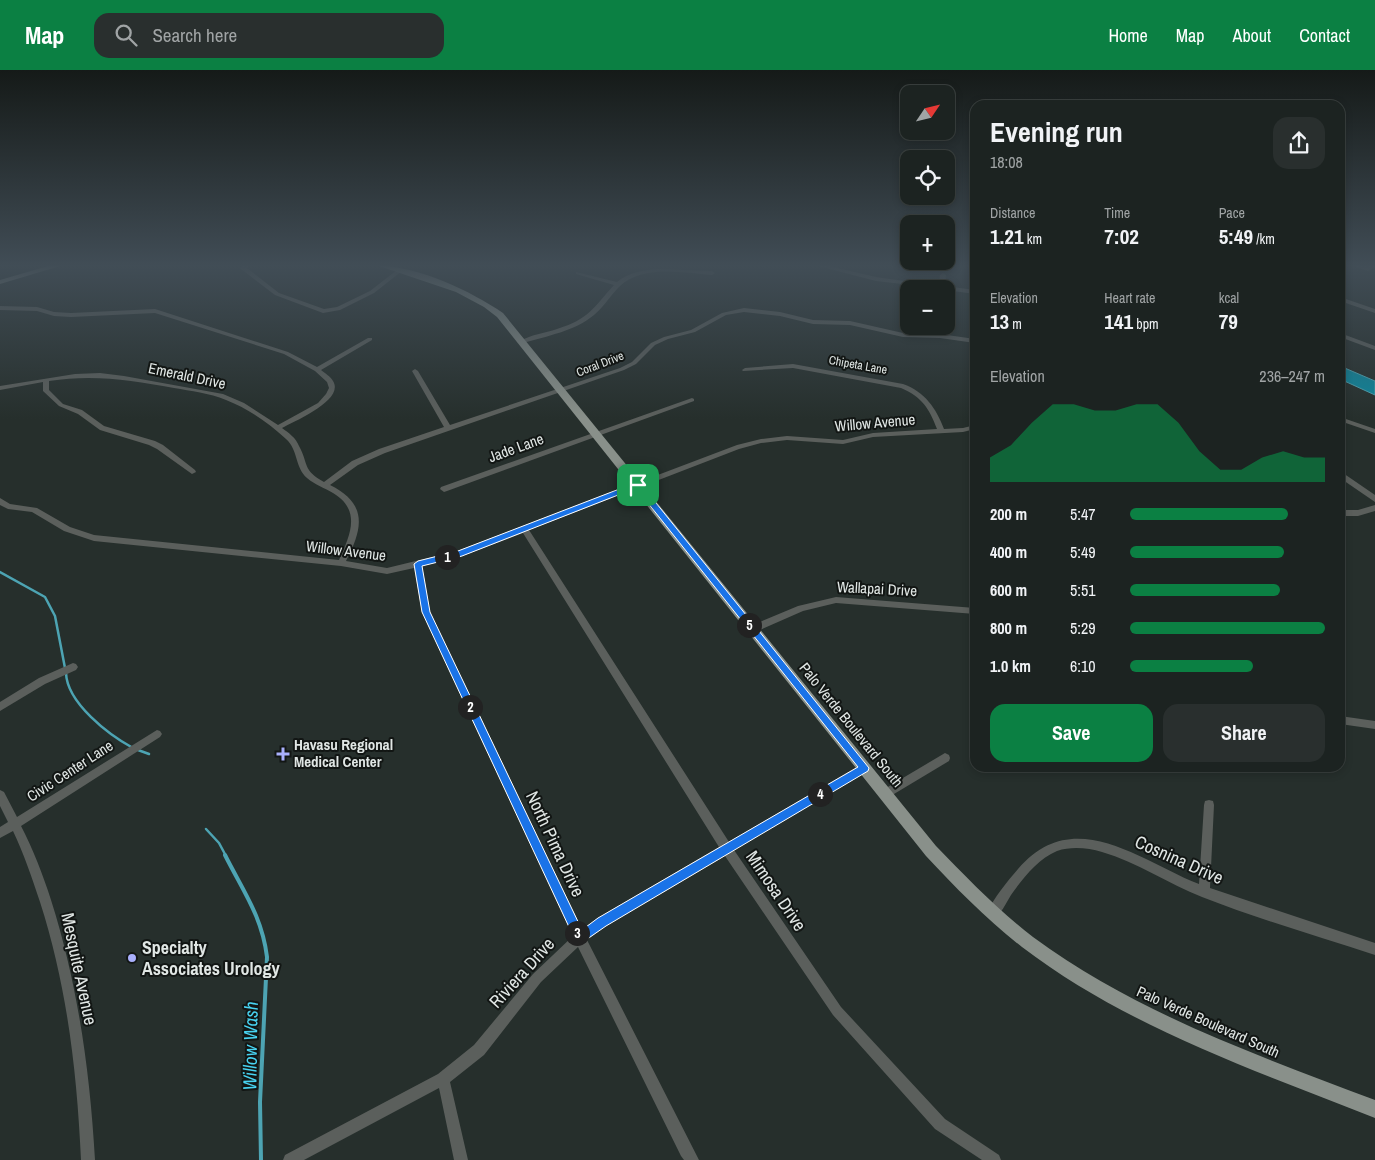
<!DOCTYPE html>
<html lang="en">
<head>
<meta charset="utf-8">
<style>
  :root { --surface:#1c2321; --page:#292f2e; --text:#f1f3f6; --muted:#a0a4a5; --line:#3a403f; --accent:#0b8043 }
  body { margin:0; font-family:"Archivo Narrow",sans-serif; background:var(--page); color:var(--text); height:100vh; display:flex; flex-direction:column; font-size:19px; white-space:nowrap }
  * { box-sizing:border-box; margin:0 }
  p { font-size:16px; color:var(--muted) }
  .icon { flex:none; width:28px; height:28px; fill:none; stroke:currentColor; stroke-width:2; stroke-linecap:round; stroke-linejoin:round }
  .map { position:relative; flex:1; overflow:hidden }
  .panel { position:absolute; left:970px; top:30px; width:375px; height:672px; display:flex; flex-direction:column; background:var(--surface); border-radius:15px; box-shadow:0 2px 8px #0003,0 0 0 1px var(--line) }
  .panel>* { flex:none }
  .needle { width:32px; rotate:55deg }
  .tools { position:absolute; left:900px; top:15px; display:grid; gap:10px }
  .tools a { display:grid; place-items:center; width:55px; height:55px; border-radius:10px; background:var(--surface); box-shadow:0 2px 8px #0003,0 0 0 1px var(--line); font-size:25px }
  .pin { position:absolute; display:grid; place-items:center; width:42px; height:42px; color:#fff; margin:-21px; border-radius:10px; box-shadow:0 2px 8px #0006 }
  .km { position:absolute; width:25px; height:25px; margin:-12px; border-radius:50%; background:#222; color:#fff; font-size:14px; line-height:25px; text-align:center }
  .round { display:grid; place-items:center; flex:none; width:52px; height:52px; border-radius:15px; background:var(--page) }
  .head { display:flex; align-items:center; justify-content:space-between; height:85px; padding:0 20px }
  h1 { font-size:28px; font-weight:700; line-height:38px }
  .figures { display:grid; grid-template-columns:repeat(3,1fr); gap:8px; height:85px; padding:5px 20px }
  .figures div { display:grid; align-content:center }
  .figures b { font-size:21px; font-weight:700 }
  .figures small { font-size:14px; font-weight:400 }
  .figures p { font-size:14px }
  .chart { height:140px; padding:10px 20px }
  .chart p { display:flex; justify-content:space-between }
  .chart svg { width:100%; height:90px; margin-top:5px; fill:var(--accent); opacity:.7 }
  .action { display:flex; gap:10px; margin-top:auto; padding:10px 20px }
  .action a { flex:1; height:58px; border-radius:15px; background:var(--accent); color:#fff; font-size:20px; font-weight:700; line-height:58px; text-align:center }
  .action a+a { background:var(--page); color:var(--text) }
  ul { padding:0 20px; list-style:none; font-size:16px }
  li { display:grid; grid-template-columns:80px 60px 1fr; align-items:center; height:38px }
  li i { height:12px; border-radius:6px; background:var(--accent) }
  header { display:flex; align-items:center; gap:30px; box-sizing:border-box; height:70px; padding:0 25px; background:var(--accent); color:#fff }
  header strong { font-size:24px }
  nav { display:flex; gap:28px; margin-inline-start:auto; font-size:18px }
  .search { width:350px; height:45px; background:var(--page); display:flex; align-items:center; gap:12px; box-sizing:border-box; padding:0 18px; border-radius:15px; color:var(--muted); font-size:19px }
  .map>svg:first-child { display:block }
</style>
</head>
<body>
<header>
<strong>Map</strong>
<div class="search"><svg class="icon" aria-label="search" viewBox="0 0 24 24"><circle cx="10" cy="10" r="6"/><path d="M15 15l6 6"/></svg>Search here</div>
<nav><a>Home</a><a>Map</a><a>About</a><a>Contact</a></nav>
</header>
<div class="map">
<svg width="1375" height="1090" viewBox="0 0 1375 1090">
  <rect width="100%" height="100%" fill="#262f2c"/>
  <polygon fill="#0d879d" stroke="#4da4b3" points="1340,296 1375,311 1375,325 1340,309"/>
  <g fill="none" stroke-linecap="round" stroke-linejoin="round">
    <g stroke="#4da4b3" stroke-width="2.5">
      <polyline points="0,502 45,527 55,546 65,598"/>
      <path d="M 66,603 C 67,633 109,665 133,678"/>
      <polyline points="138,680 149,684"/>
      <polyline points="206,759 219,773 226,786"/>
    </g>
    <path stroke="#4da4b3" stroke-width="4" d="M 225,785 C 243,821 262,846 267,887 L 260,1032 L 261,1090"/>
    <g fill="#5b5f5c" fill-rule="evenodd">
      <polygon points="242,196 249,196 247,198 279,223 324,239 337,237 370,221 397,200 402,201 374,223 340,240 323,243 275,225 241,199 240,198"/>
      <polygon points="818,196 829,196 876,207 939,216 940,205 943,203 946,205 945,216 975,220 975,224 946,220 946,219 876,211"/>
      <polygon points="1353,196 1375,196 1375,197 1368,201"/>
      <path d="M 658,199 L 712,201 L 715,203 L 712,205 C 686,203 657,197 632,208 C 615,215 608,234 594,245 C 575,261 547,266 523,273 L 520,271 C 530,265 545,263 557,259 C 589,249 593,238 614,215 L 576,204 L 576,202 L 617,212 C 629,202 644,200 658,199 Z"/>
      <polygon points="1340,227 1375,239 1375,243 1340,231"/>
      <path d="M 0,236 L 37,237 L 54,242 L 71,243 L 155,239 L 288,282 L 317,297 L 368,268 L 372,268 L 372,270 L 321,300 C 325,303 331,307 333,311 C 345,330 295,351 282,358 C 289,363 296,368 299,376 C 309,394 302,400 324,412 L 352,391 L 379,379 L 444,357 L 412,301 L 415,299 L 418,301 L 450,355 L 620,298 L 632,292 L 651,273 L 664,267 L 691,260 L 722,243 L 744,238 L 780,242 L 813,250 L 850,251 L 903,263 L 940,264 L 975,269 L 975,273 L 940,268 L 903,267 L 850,255 L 813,254 L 780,246 L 744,242 L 726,245 L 695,262 L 668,269 L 655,275 L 636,294 L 624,300 L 385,383 L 358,395 L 330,415 C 368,434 363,458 346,491 L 387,498 L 457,481 L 737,375 L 761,369 L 787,366 L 843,370 L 873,363 L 937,359 C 929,338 922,327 901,318 L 793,298 L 743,301 L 742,300 L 745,298 L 793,294 L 903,314 C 925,322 936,338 944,359 L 963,358 L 975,355 L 975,359 L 963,362 L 873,367 L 843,374 L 787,370 L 761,373 L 739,379 L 529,460 L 729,772 L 860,695 L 864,693 L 868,695 L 869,698 L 868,701 L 734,780 L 841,937 L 945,1049 L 999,1085 L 1001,1090 L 982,1090 L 935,1059 L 833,945 L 725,786 L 606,856 L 587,870 L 699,1090 L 684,1090 L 681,1086 L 578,877 L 541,912 L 484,985 L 450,1012 L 468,1090 L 454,1090 L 439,1018 L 304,1090 L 283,1090 L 285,1085 L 438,1004 L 474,975 L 533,904 L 573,866 L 422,542 L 414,498 L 387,504 L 341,496 L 94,471 L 64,461 L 32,442 L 8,439 L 0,435 L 0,428 L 10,434 L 37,438 L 70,457 L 94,465 L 339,490 C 350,466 362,440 333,423 C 325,418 315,415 307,408 C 295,398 298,379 286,369 C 269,353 247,338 226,330 C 209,323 191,321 174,318 C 131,310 93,304 49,311 L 49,320 L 63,334 L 82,340 L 104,356 L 155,371 L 163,375 L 195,400 L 196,402 L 192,404 L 157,379 L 149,375 L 100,360 L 78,344 L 59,336 L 43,321 L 43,312 L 0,320 L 0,316 L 75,304 L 100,303 L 124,306 L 223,324 L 244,333 L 278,355 L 318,333 L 326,324 L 329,318 L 327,312 L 315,301 L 284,284 L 155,243 L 71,247 L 54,246 L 37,241 L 0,240 ZM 523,463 L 719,777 L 598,848 L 582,859 L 430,542 L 422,496 L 462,486 Z"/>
      <polygon points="1340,263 1375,276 1375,280 1340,267"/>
      <polygon points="692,328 694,329 694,331 447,421 444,422 440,419 441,417"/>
      <polygon points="1340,347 1375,359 1375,363 1340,351"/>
      <polygon points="1340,401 1375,425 1375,432 1340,408"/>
      <polygon points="1375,435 1375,441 1358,446 1340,446 1340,440 1358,440"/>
      <polygon points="836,527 975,538 975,544 836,533 803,541 753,563 750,562 749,559 750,556 798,536"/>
      <polygon points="73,593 76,594 78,597 76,600 45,614 0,641 0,632 39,608"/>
      <polygon points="1340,646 1375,651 1375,659 1340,654"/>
      <path d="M 157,660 L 160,661 L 162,664 L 160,667 L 21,756 C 33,779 43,805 51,830 C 78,915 90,1002 95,1090 L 81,1090 C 77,1002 67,916 40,832 C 32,808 24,784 13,761 L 0,768 L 0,757 L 8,752 L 0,736 L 0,720 L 4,722 L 17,747 Z"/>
      <polygon points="945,683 949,685 950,688 949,691 889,727 885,729 881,727 880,724 881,721"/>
      <path d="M 1209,730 L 1213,731 L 1214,735 L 1210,818 L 1375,873 L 1375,885 C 1318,866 1258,849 1202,827 C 1169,814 1137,792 1102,782 C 1088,778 1072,776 1057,781 C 1038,789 1023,808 1011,825 C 1006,833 1001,845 993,849 L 989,847 L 987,843 C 994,827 1007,812 1018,799 C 1073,734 1139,790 1199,814 L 1204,735 L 1205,731 Z"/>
    </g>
    <g fill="#89908a" fill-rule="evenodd">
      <polygon points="48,196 60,196 0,214 0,210"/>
      <path d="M 379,196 C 418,196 471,221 503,243 L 936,776 C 967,808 998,840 1033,867 C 1136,943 1257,985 1375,1030 L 1375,1048 C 1254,1000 1127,957 1022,877 C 987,850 956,818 926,786 L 497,247 L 484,237 L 456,222 Z"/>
    </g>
  </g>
  <linearGradient id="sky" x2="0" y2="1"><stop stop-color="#151a18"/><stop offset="0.56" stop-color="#414d56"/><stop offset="1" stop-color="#414d56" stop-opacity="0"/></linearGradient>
  <rect width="1375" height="349" fill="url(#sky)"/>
  <path fill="#1a73e8" stroke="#fff" fill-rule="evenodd" d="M 635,413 L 640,413 L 869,698 L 868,701 L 606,856 L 580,874 L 576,872 L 422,542 L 414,494 L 418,491 L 458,481 ZM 636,418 L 858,697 L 598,848 L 582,860 L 430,542 L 422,496 L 462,486 Z"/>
  <g fill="#a9b0fc" stroke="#121614" stroke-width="2">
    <path d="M280.5 676.5h5v5h5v5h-5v5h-5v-5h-5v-5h5z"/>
    <circle cx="132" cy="888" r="5"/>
  </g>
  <g text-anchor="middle" stroke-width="4" stroke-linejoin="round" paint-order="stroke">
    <g font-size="12" fill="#e1e7e5" stroke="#121614">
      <text transform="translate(600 294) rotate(-21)" y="4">Coral Drive</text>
      <text transform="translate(858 295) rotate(10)" y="4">Chipeta Lane</text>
    </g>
    <g font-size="15" fill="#e1e7e5" stroke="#121614">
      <text transform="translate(187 306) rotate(12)" y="5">Emerald Drive</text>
      <text transform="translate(875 353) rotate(-5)" y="5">Willow Avenue</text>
      <text transform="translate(516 378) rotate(-20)" y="5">Jade Lane</text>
      <text transform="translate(346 481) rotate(7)" y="5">Willow Avenue</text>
      <text transform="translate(877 519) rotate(3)" y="5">Wallapai Drive</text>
      <text transform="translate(851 655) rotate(51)" y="5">Palo Verde Boulevard South</text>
      <text transform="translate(70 701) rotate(-33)" y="5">Civic Center Lane</text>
      <text transform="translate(1208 952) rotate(24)" y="5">Palo Verde Boulevard South</text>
    </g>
    <g font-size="15" font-weight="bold" fill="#e1e7e5" stroke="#121614" text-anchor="start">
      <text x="294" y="680">Havasu Regional<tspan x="294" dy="17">Medical Center</tspan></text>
    </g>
    <g font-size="18" fill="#e1e7e5" stroke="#121614">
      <text transform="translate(555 774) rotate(65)" y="6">North Pima Drive</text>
      <text transform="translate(1179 790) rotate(24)" y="6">Cosnina Drive</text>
      <text transform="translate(776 821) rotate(56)" y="6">Mimosa Drive</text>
      <text transform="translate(79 899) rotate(78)" y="6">Mesquite Avenue</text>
      <text transform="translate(522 903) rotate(-48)" y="6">Riviera Drive</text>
    </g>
    <g font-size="18" font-weight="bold" fill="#e1e7e5" stroke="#121614" text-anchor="start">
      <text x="142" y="884">Specialty<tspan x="142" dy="21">Associates Urology</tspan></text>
    </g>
    <g font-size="19" font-style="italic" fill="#48d3f1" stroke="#121614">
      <text transform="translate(250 976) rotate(-89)" y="7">Willow Wash</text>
    </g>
  </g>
</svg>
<div class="tools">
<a><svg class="needle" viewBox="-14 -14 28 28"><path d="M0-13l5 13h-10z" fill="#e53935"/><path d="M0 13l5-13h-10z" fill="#a0a4a5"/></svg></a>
<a><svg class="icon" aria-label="locate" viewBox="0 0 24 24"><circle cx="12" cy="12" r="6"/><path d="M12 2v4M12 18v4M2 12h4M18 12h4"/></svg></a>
<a>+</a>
<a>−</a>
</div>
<div class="pin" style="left:638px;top:415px;background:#1e9e55"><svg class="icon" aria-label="arrive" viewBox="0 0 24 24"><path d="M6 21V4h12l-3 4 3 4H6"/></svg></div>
<b class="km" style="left:447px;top:487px">1</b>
<b class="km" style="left:470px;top:637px">2</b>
<b class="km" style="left:577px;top:863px">3</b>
<b class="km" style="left:820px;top:724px">4</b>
<b class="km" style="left:749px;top:555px">5</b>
<section class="panel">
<div class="head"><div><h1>Evening run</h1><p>18:08</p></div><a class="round"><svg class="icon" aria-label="share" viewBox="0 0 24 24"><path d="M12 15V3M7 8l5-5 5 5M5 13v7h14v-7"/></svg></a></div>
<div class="figures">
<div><p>Distance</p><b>1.21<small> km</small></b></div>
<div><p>Time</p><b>7:02</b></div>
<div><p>Pace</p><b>5:49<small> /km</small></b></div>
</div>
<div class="figures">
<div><p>Elevation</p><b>13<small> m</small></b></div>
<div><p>Heart rate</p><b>141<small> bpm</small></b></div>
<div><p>kcal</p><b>79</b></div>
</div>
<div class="chart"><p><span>Elevation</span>236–247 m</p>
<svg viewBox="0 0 160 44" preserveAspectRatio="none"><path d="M0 44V32L10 26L20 15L30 6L40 6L50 9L60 9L70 6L80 6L90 15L100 29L110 38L120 38L130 32L140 29L150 32L160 32V44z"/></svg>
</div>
<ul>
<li><b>200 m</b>5:47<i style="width:81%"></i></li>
<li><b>400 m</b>5:49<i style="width:79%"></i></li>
<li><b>600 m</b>5:51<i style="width:77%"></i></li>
<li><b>800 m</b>5:29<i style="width:100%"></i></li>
<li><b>1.0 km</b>6:10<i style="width:63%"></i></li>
</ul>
<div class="action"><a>Save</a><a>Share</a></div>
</section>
</div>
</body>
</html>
